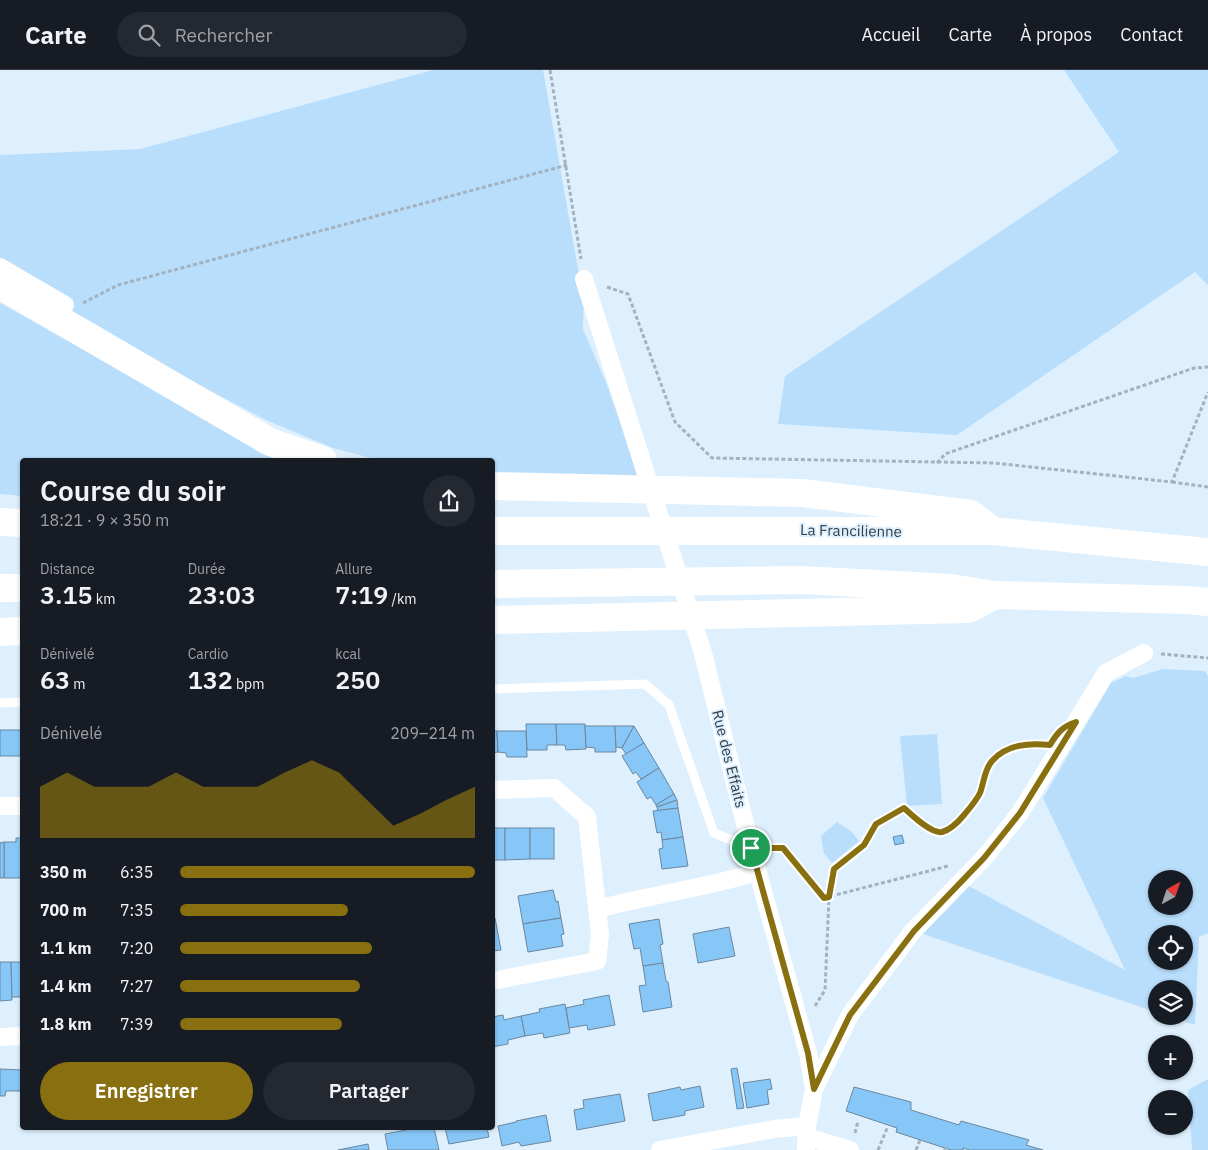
<!DOCTYPE html>
<html lang="fr">
<head>
<meta charset="utf-8">
<style>
  :root { --surface:#171b24; --page:#242831; --text:#f1f3f6; --muted:#9ea1a6; --line:#363941; --accent:#887010 }
  body { margin:0; font-family:"IBM Plex Sans",sans-serif; background:var(--page); color:var(--text); height:100vh; display:flex; flex-direction:column; font-size:19px; white-space:nowrap }
  * { box-sizing:border-box; margin:0 }
  p { font-size:16px; color:var(--muted) }
  .icon { flex:none; width:28px; height:28px; fill:none; stroke:currentColor; stroke-width:2; stroke-linecap:round; stroke-linejoin:round }
  .map { position:relative; flex:1; overflow:hidden }
  .details { position:absolute; left:20px; top:388px; width:475px; height:672px; display:flex; flex-direction:column; background:var(--surface); border-radius:5px; box-shadow:0 1px 4px #0004 }
  .details>* { flex:none }
  .needle { width:32px; rotate:40deg }
  .fabs { position:absolute; left:1148px; top:800px; display:grid; gap:10px }
  .fabs a { display:grid; place-items:center; width:45px; height:45px; border-radius:50%; background:var(--surface); box-shadow:0 1px 4px #0004; font-size:25px }
  .pin { position:absolute; display:grid; place-items:center; width:42px; height:42px; color:#fff; margin:-21px; border:2px solid #fff; border-radius:50%; box-shadow:0 1px 5px #0007 }
  .round { display:grid; place-items:center; flex:none; width:52px; height:52px; border-radius:26px; background:var(--page) }
  .summary { display:flex; align-items:center; justify-content:space-between; height:85px; padding:0 20px }
  h1 { font-size:28px; font-weight:600; line-height:38px }
  .stats { display:grid; grid-template-columns:repeat(3,1fr); gap:8px; height:85px; padding:5px 20px }
  .stats div { display:grid; align-content:center }
  .stats b { font-size:25px; font-weight:600 }
  .stats small { font-size:14px; font-weight:400 }
  .stats p { font-size:14px }
  .chart { height:140px; padding:10px 20px }
  .chart p { display:flex; justify-content:space-between }
  .chart svg { width:100%; height:90px; margin-top:5px; fill:var(--accent); opacity:.7 }
  .primary-button { display:flex; gap:10px; margin-top:auto; padding:10px 20px }
  .primary-button a { flex:1; height:58px; border-radius:30px; background:var(--accent); color:#fff; font-size:20px; font-weight:600; line-height:58px; text-align:center }
  .primary-button a+a { background:var(--page); color:var(--text) }
  ul { padding:0 20px; list-style:none; font-size:16px }
  li { display:grid; grid-template-columns:80px 60px 1fr; align-items:center; height:38px }
  li i { height:12px; border-radius:6px; background:var(--accent) }
  header { display:flex; align-items:center; gap:30px; box-sizing:border-box; height:70px; padding:0 25px; background:var(--surface); border-bottom:1px solid var(--line) }
  header strong { font-size:24px }
  nav { display:flex; gap:28px; margin-inline-start:auto; font-size:18px }
  .search { width:350px; height:45px; background:var(--page); display:flex; align-items:center; gap:12px; box-sizing:border-box; padding:0 18px; border-radius:28px; color:var(--muted); font-size:19px }
  .map>svg:first-child { display:block }
</style>
</head>
<body>
<header>
<strong>Carte</strong>
<div class="search"><svg class="icon" aria-label="search" viewBox="0 0 24 24"><circle cx="10" cy="10" r="6"/><path d="M15 15l6 6"/></svg>Rechercher</div>
<nav><a>Accueil</a><a>Carte</a><a>À propos</a><a>Contact</a></nav>
</header>
<div class="map">
<svg width="1208" height="1080" viewBox="0 0 1208 1080">
  <rect width="100%" height="100%" fill="#def0fe"/>
  <g fill="#b9defc" fill-rule="evenodd">
    <polygon points="433,0 543,0 584,233 583,259 607,315 640,408 493,408 492,390 378,390 333,378 266,350 167,298 0,202 0,85 140,79"/>
    <polygon points="1064,0 1208,0 1208,215 1195,202 957,365 778,354 785,306 1119,82"/>
    <polygon points="0,233 171,329 294,390 22,390 22,426 0,424"/>
    <path d="M 1163,599 L 1205,601 L 1208,606 L 1208,863 L 1199,867 L 1195,955 L 1169,946 L 1184,946 L 1184,919 L 1156,919 L 1156,942 L 914,861 L 961,812 L 1125,900 L 1043,728 L 1111,613 L 1126,606 L 1133,608 ZM 1156,809 L 1184,809 L 1184,836 L 1156,836 ZM 1156,864 L 1184,864 L 1184,891 L 1156,891 Z"/>
    <polygon points="937,664 942,734 907,736 900,666"/>
    <polygon points="837,752 851,761 859,771 832,793 824,783 821,766"/>
    <polygon points="1208,1009 1208,1080 1192,1080 1188,1020"/>
  </g>
  <g fill="#87c7f8" stroke="#6c879d">
    <polygon points="526,654 556,654 557,675 547,675 547,680 527,680"/>
    <polygon points="556,654 585,654 586,679 566,680 565,675 557,675"/>
    <polygon points="585,656 615,656 616,682 595,682 595,678 586,677"/>
    <polygon points="615,656 634,656 622,678 616,677"/>
    <polygon points="634,656 644,673 626,684 622,678"/>
    <polygon points="0,660 22,660 22,682 21,682 21,686 0,686"/>
    <polygon points="492,661 497,661 498,682 492,683"/>
    <polygon points="497,661 526,661 527,687 507,687 506,683 498,682"/>
    <polygon points="644,673 659,698 641,709 636,702 633,704 622,686"/>
    <polygon points="659,698 674,724 656,735 651,727 647,729 637,712"/>
    <polygon points="674,724 677,730 657,737 656,735"/>
    <polygon points="677,730 678,738 658,741 657,737"/>
    <polygon points="678,738 683,767 662,770 661,762 657,763 653,741"/>
    <rect x="492" y="758" width="13" height="32"/>
    <polygon points="505,758 530,758 530,789 505,790"/>
    <rect x="530" y="758" width="24" height="31"/>
    <polygon points="902,765 904,773 895,775 893,767"/>
    <polygon points="683,767 688,796 662,799 659,779 663,778 662,770"/>
    <polygon points="16,768 22,768 22,808 4,808 4,772 16,772"/>
    <polygon points="4,772 4,808 0,808 0,773"/>
    <polygon points="553,820 556,832 558,831 561,848 523,854 518,826"/>
    <polygon points="495,848 501,880 492,881 492,849"/>
    <polygon points="561,848 564,864 561,865 563,876 528,882 523,854"/>
    <polygon points="659,849 663,874 660,875 663,893 643,896 640,878 634,879 629,854"/>
    <polygon points="729,857 735,886 698,893 693,864"/>
    <polygon points="0,892 11,892 12,930 0,931"/>
    <polygon points="11,892 22,892 22,927 12,927"/>
    <polygon points="663,893 666,911 668,912 672,937 643,942 639,916 646,915 643,896"/>
    <polygon points="609,925 615,955 588,960 587,955 569,958 566,938 584,934 583,930"/>
    <polygon points="565,934 570,963 544,968 543,963 525,966 521,946 540,942 539,939"/>
    <polygon points="503,945 504,950 521,946 525,966 508,970 508,974 492,977 492,947"/>
    <polygon points="737,998 744,1038 737,1039 731,999"/>
    <polygon points="0,999 22,1000 22,1021 6,1021 5,1026 0,1026"/>
    <polygon points="770,1009 772,1019 767,1020 769,1034 747,1038 743,1013"/>
    <polygon points="700,1016 704,1037 685,1041 685,1045 653,1051 648,1024 680,1017 681,1020"/>
    <polygon points="854,1017 911,1032 911,1040 959,1055 961,1051 1029,1070 1026,1075 1043,1080 970,1080 963,1078 963,1080 951,1080 896,1062 897,1058 846,1041"/>
    <polygon points="620,1024 625,1051 577,1060 574,1040 584,1038 583,1030"/>
    <polygon points="546,1045 551,1071 521,1076 519,1072 502,1076 498,1056 516,1052 516,1051"/>
    <polygon points="416,1058 434,1058 439,1080 388,1080 385,1064"/>
    <polygon points="445,1058 487,1058 489,1067 449,1074"/>
    <polygon points="368,1074 369,1080 338,1080"/>
  </g>
  <g fill="none" stroke-linecap="round" stroke-linejoin="round">
    <g stroke="#a3b2bf" stroke-width="3" stroke-dasharray="4 2.5" stroke-linecap="butt">
      <polyline points="550,0 581,189"/>
      <polyline points="607,217 628,224 675,352 712,388 994,393 1172,412 1208,322"/>
      <polyline points="83,233 118,215 567,95"/>
      <polyline points="937,393 945,384 1194,298 1208,297"/>
      <polyline points="1172,412 1208,417"/>
      <polyline points="1161,584 1208,588"/>
      <path d="M 904,737 C 913,746 929,764 943,762 C 951,760 959,751 964,745 C 969,738 976,731 980,723 C 984,712 985,699 993,691 C 1005,679 1022,673 1039,674"/>
      <polyline points="770,778 783,778 824,828 948,796"/>
      <polyline points="815,936 825,920 829,827 833,799 864,775 876,754 907,736"/>
      <polyline points="855,1063 858,1051"/>
      <polyline points="878,1080 888,1056"/>
      <polyline points="916,1080 920,1070"/>
      <polyline points="945,1080 945,1078"/>
    </g>
    <g stroke="#fff" stroke-width="9">
      <polyline points="492,619 645,614 669,635 714,763 751,778"/>
      <polyline points="0,633 22,632"/>
    </g>
    <g stroke="#fff" stroke-width="18">
      <polyline points="0,197 65,235"/>
      <polyline points="584,209 703,583 751,778 808,983 814,1019 807,1056 806,1080"/>
      <polyline points="492,720 554,718 587,747 600,865 597,891 492,911"/>
      <polyline points="0,736 22,736"/>
      <path d="M 597,839 C 650,825 705,818 758,802"/>
      <polyline points="0,967 22,966"/>
      <polyline points="814,1019 850,945 913,861 984,788 1020,743 1106,603 1144,583"/>
      <polyline points="807,1067 850,1080"/>
      <polyline points="660,1080 774,1059 807,1056"/>
    </g>
    <g stroke="#fff" stroke-width="28">
      <polyline points="0,215 270,372 323,390"/>
      <polyline points="492,416 802,423 971,444 988,457"/>
      <polyline points="0,452 22,453"/>
      <polyline points="492,461 993,461 1208,482"/>
      <polyline points="492,514 802,510 951,518 995,525 1187,530 1208,532"/>
      <polyline points="0,518 22,518"/>
      <polyline points="492,550 969,539 995,525"/>
      <polyline points="0,562 22,561"/>
    </g>
  </g>
  <g fill="none" stroke-linecap="round" stroke-linejoin="round">
    <g stroke="#fff" stroke-width="10">
      <path id="route" d="M 1076,652 L 1020,743 L 984,788 L 914,861 L 850,945 L 814,1019 L 808,983 L 751,778 L 783,778 L 824,828 L 829,827 L 834,799 L 864,775 L 876,754 L 904,738 C 912,745 931,764 942,762 C 950,760 959,751 964,745 C 969,739 976,731 980,723 C 984,713 984,700 992,691 C 1007,674 1029,673 1050,675 C 1057,663 1063,656 1076,652 Z"/>
    </g>
    <use href="#route" stroke="#887010" stroke-width="6"/>
  </g>
  <g text-anchor="middle" stroke-width="4" stroke-linejoin="round" paint-order="stroke">
    <g font-size="15" fill="#313d47" stroke="#def0fe">
      <text transform="translate(851 461) rotate(1)" y="5">La Francilienne</text>
      <text transform="translate(729 689) rotate(76)" y="5">Rue des Effaits</text>
    </g>
  </g>
</svg>
<div class="fabs">
<a><svg class="needle" viewBox="-14 -14 28 28"><path d="M0-13l5 13h-10z" fill="#e53935"/><path d="M0 13l5-13h-10z" fill="#9ea1a6"/></svg></a>
<a><svg class="icon" aria-label="locate" viewBox="0 0 24 24"><circle cx="12" cy="12" r="6"/><path d="M12 2v4M12 18v4M2 12h4M18 12h4"/></svg></a>
<a><svg class="icon" aria-label="layers" viewBox="0 0 24 24"><path d="M12 4l9 5-9 5-9-5zM3 14l9 5 9-5"/></svg></a>
<a>+</a>
<a>−</a>
</div>
<div class="pin" style="left:751px;top:778px;background:#1e9e55"><svg class="icon" aria-label="arrive" viewBox="0 0 24 24"><path d="M6 21V4h12l-3 4 3 4H6"/></svg></div>
<section class="details">
<div class="summary"><div><h1>Course du soir</h1><p>18:21 · 9 × 350 m</p></div><a class="round"><svg class="icon" aria-label="share" viewBox="0 0 24 24"><path d="M12 15V3M7 8l5-5 5 5M5 13v7h14v-7"/></svg></a></div>
<div class="stats">
<div><p>Distance</p><b>3.15<small> km</small></b></div>
<div><p>Durée</p><b>23:03</b></div>
<div><p>Allure</p><b>7:19<small> /km</small></b></div>
</div>
<div class="stats">
<div><p>Dénivelé</p><b>63<small> m</small></b></div>
<div><p>Cardio</p><b>132<small> bpm</small></b></div>
<div><p>kcal</p><b>250</b></div>
</div>
<div class="chart"><p><span>Dénivelé</span>209–214 m</p>
<svg viewBox="0 0 160 44" preserveAspectRatio="none"><path d="M0 44V19L10 12L20 19L30 19L40 19L50 12L60 19L70 19L80 19L90 12L100 6L110 12L120 25L130 38L140 32L150 25L160 19V44z"/></svg>
</div>
<ul>
<li><b>350 m</b>6:35<i style="width:100%"></i></li>
<li><b>700 m</b>7:35<i style="width:57%"></i></li>
<li><b>1.1 km</b>7:20<i style="width:65%"></i></li>
<li><b>1.4 km</b>7:27<i style="width:61%"></i></li>
<li><b>1.8 km</b>7:39<i style="width:55%"></i></li>
</ul>
<div class="primary-button"><a>Enregistrer</a><a>Partager</a></div>
</section>
</div>
</body>
</html>
